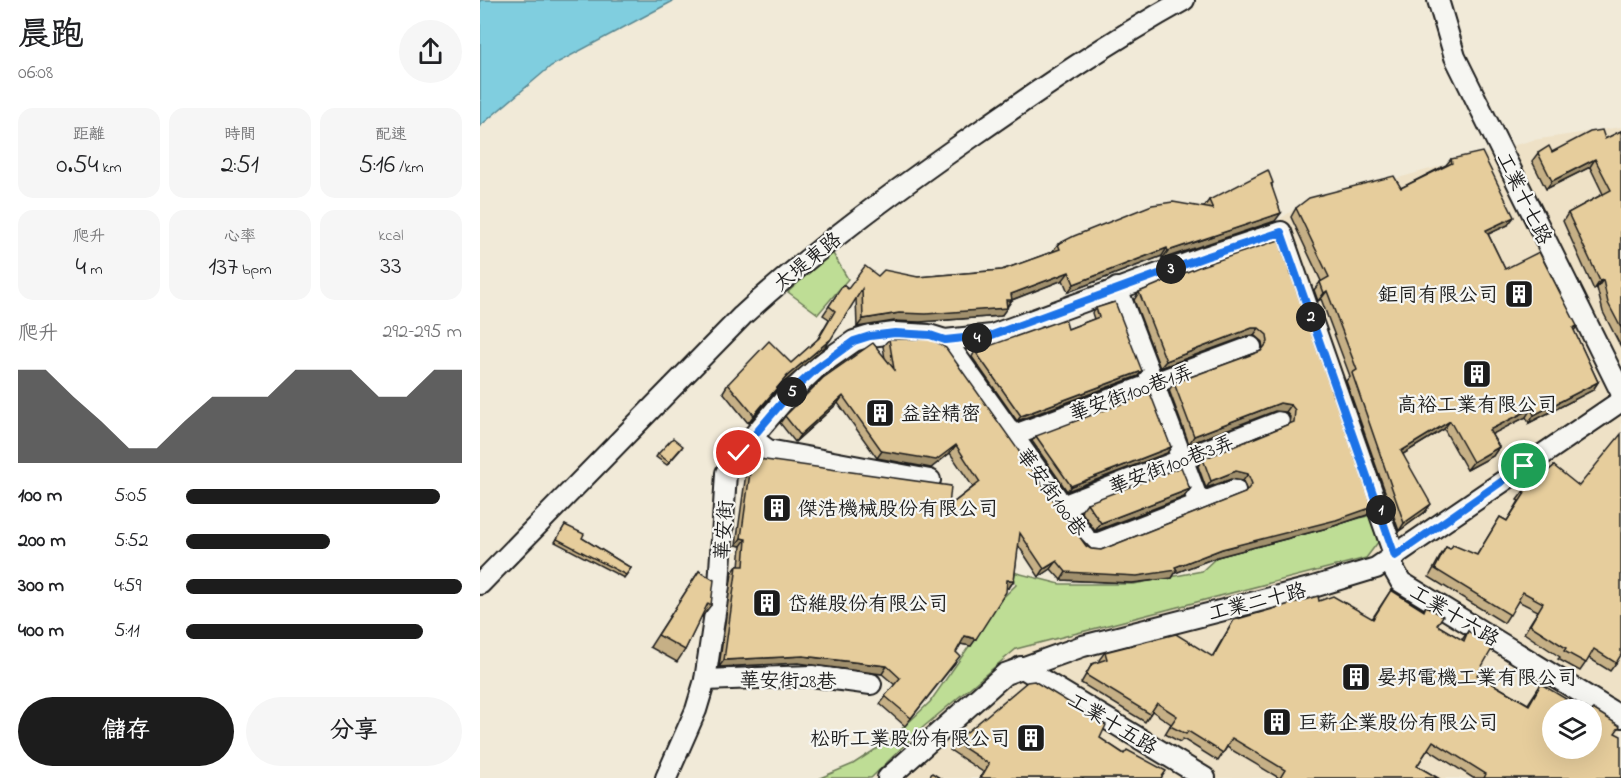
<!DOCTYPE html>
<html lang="zh-TW">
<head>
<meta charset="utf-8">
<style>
  :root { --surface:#fff; --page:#f6f6f6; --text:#202124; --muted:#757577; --accent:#1c1c1c }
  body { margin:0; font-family:"Indie Flower","LXGW WenKai TC",sans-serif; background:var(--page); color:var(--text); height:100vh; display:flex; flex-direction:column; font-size:22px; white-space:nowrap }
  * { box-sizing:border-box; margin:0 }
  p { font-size:20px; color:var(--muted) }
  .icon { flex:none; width:33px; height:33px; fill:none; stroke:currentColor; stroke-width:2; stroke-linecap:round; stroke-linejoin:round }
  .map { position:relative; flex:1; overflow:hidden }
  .side { display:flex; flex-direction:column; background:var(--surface); width:480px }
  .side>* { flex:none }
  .fabs { position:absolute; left:1062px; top:699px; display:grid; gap:12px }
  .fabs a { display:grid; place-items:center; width:60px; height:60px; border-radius:50%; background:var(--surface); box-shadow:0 6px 24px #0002; font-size:30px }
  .pin { position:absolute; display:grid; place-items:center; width:51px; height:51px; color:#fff; margin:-26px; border:3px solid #fff; border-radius:50%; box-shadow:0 2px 6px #0007 }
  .km { position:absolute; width:30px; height:30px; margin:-15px; border-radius:50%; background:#222; color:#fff; font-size:16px; line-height:30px; text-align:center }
  .round { display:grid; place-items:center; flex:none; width:63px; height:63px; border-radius:32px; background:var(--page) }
  .head { display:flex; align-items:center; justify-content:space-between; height:102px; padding:0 18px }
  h1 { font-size:33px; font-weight:600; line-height:45px }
  .metrics { display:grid; grid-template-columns:repeat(3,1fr); gap:9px; height:102px; padding:6px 18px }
  .metrics div { display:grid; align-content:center; border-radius:15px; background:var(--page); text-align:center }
  .metrics b { font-size:26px; font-weight:600 }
  .metrics small { font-size:16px; font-weight:400 }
  .metrics p { font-size:16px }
  .chart { height:168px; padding:12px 18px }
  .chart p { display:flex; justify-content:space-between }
  .chart svg { width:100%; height:108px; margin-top:6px; fill:var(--accent); opacity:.7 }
  .action { display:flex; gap:12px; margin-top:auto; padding:12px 18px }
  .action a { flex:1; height:69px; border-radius:36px; background:var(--accent); color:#fff; font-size:24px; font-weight:600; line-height:69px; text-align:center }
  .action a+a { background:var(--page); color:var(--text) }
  ul { padding:0 18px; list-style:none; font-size:20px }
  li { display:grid; grid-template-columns:96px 72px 1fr; align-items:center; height:45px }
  li i { height:15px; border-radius:8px; background:var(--accent) }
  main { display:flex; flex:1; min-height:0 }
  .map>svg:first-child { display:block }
</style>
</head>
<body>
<main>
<section class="side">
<div class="head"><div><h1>晨跑</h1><p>06:08</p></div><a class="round"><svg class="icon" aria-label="share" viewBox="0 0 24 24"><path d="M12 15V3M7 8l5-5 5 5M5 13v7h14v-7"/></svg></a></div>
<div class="metrics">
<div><p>距離</p><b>0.54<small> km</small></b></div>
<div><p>時間</p><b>2:51</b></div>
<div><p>配速</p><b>5:16<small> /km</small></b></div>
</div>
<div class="metrics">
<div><p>爬升</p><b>4<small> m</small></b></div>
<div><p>心率</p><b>137<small> bpm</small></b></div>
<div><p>kcal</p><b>33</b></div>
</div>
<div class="chart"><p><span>爬升</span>292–295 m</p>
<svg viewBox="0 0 160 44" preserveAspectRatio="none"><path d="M0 44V6L10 6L20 17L30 27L40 38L50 38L60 27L70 17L80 17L90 17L100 6L110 6L120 6L130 17L140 17L150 6L160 6V44z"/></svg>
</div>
<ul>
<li><b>100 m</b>5:05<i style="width:92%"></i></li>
<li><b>200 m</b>5:52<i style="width:52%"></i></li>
<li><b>300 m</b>4:59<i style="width:100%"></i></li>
<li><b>400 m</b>5:11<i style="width:86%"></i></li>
</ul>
<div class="action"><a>儲存</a><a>分享</a></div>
</section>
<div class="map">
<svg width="1141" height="778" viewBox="0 0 1141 778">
  <rect width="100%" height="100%" fill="#f1ead8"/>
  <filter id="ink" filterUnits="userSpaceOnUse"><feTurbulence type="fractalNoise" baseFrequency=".0167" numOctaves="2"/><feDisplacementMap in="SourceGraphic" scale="12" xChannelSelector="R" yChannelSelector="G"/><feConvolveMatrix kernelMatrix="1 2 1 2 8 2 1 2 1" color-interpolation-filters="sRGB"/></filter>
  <g filter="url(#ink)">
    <path fill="#eee1c6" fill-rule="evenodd" d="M 1141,127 L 1141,778 L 340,778 L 373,764 L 410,740 L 450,702 L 474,672 L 489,646 L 536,585 L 533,572 L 580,584 L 654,584 L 722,571 L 737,557 L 848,527 L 815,260 L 800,219 L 819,206 L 1053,140 ZM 1072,710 L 1112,710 L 1112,748 L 1072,748 Z"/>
    <g fill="#bedd95" stroke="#6d7c58" stroke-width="1.5">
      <polygon points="352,252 368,279 338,314 308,292"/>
      <polygon points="895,514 902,537 886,558 536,649 441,729 391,778 340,778 373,764 410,740 450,702 502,628 508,612 536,585 533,572 580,584 654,584 722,571 737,557"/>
    </g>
    <polygon fill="#80cedf" stroke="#588791" stroke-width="1.5" points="0,0 195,0 71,66 0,126"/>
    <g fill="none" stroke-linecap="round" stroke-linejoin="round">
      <g stroke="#1c1c1c" stroke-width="24">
        <g id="minor">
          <polyline points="958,0 975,57 1141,392"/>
          <polyline points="637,288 719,503"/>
          <polyline points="465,340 611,546 755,490"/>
          <polyline points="532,436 771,347"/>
          <polyline points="272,438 288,450 450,480"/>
          <polyline points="582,506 799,422"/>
          <polyline points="909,561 921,582 1141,717"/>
          <path d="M 0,584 L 262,316 C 334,250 413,192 493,136 C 562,88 630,41 704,0"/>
          <polyline points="541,667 725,778"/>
          <polyline points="225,680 332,676 391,684"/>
          <polyline points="186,778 216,710 225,680 239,586 246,473 259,453 310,393 337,367 374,341 390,336 415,333 449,335 465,340 512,335 725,257 801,232 915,557"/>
          <polyline points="408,778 525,674 603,646 830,588 896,568 1141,401"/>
        </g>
      </g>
      <use href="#minor" stroke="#f6f6f2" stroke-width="20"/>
    </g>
    <g fill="#c6b086" stroke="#1c1c1c" stroke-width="1.5">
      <polygon points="1141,131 1141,347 1123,312 1117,288 1114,290 1083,221 1088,213 1123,194 1110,167 1066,189 1052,161 1058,153 1072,152 1125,139"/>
      <polygon points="971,159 1028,225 1008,234 1025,269 1097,326 1094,331 1118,382 1113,390 1049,423 1046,417 1011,434 1019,447 1013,456 987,470 964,429 923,454 945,512 919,531 866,381 870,376 841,299 838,301 834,290 841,281 811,217 816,208 921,188 966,165"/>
      <polygon points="792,185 795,221 682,259 682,256 588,292 583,280 532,300 521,316 440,322 414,321 377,327 376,298 345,347 302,384 268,423 243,392 248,384 311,363 337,340 349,319 343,315 363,285 368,289 398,276 438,277 522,270 572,252 578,244 724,207 729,200"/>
      <polygon points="799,240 887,515 851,527 737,557 695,573 692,578 652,583 581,580 571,569 559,577 538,545 534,580 529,588 526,588 491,646 481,644 476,652 475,663 425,726 400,704 415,685 402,674 318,663 239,667 252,573 257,566 259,566 261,546 256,545 267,466 272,458 469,506 493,487 470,453 451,468 397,458 358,403 315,442 300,423 305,416 405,359 403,346 409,339 611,549 621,550 765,493 767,491 763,481 751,479 726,488 718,466 723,459 809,424 810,417 806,412 795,411 709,444 689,390 694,383 781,351 783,349 782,342 774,335 767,336 680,368 654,300 659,292"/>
      <polygon points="616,308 662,371 658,376 537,421 492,357 495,351 588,329 614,319 612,313"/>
      <polygon points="556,436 691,447 687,453 587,491 552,441"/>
      <polygon points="201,449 187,465 176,457 178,454"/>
      <polygon points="1074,466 1136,663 1130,671 1109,658 1100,671 1078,659 1080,657 1044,633 1058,611 1038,601 1024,623 949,577 961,555 966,547 970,549 997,555 1020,517 1027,521 1039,501 1037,500 1043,492"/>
      <polygon points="710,489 704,497 615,531 601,511 607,503"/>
      <polygon points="85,525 102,538 151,568 144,578 75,542"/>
      <polygon points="219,571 231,605 222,617 221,617 205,650 197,662 170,647"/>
      <polygon points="911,590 943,610 946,606 957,625 982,640 988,631 997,675 1048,704 1061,684 1072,710 1072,748 1135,733 1141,778 993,778 948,749 937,766 958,778 799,778 747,747 738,761 703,739 700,742 685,734 691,724 672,711 665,722 601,683 612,664 619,662 619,660 625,652 732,657 754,620 839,601 892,619"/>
      <polygon points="620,738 681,778 500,778 503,772 470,750 475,742"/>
    </g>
    <g fill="#a1906d" stroke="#1c1c1c" stroke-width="1.5">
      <polygon points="1115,159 1110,167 1066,189 1072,181"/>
      <polygon points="801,213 795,221 682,259 688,251"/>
      <polygon points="1034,217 1028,225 1000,238 1006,230"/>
      <polygon points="687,248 682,256 588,292 594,284"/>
      <polygon points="589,272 583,280 531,300 526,308 520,308 531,294"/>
      <polygon points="1123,280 1117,288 1114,290 1120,281"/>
      <polygon points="847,291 841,299 838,301 844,293"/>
      <polygon points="527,308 521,316 440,322 414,321 377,327 383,319 419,313"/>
      <polygon points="772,328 779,328 774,335 767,336 680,368 686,361"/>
      <polygon points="351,339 345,347 302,384 268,423 274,415 307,376"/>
      <polygon points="662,371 658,376 537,421 541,416"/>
      <polygon points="1118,382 1113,390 1049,423 1054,415"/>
      <polygon points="363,396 358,403 315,442 320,435"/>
      <polygon points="800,403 811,405 806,412 795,411 709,444 714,436"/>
      <polygon points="1051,409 1046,417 1003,439 1009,430"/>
      <polygon points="970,421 964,429 915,459 921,451"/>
      <polygon points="476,445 470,453 451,468 397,458 402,451"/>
      <polygon points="691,447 687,453 587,491 591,486"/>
      <polygon points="1019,447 1013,456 987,470 993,462"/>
      <polygon points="756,471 768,474 763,481 751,479 726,488 731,481"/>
      <polygon points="710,489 704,497 615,531 621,523"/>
      <polygon points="951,504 945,512 919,531 924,523"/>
      <polygon points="893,507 887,515 851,527 737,557 695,573 692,578 652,583 581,580 586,572 695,567 742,549"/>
      <polygon points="261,538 266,539 261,546 256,545"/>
      <polygon points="577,561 571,569 559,577 564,569"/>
      <polygon points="527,580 534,580 529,588 522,588"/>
      <polygon points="485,636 496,639 491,646 480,644"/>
      <polygon points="323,656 407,666 402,674 318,663 239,667 244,660"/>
    </g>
    <g fill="#e6cd9c" stroke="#1c1c1c" stroke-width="1.5">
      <polygon points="1122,130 1125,139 1141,131 1141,328 1128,303 1123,280 1120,281 1088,213 1131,190 1115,159 1072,181 1058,153 1069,146 1072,152 1110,132"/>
      <polygon points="1002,152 1034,217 1006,230 1025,269 1059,252 1097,326 1093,328 1118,382 1054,415 1051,409 1009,430 1019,447 993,462 970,421 921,451 951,504 924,523 872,373 877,370 847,291 844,293 840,282 849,277 816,208 829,198 914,176 921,188 972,163 971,159"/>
      <polygon points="788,170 793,183 791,184 801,213 688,251 687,248 594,284 589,272 531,294 532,300 526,300 527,308 446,314 419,313 383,319 382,289 351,339 307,376 274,415 248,384 289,341 311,363 339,338 355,311 349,306 363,285 368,289 385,266 398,276 404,270 438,277 522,270 580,249 578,244 594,236 672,205 693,202 733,209 729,200"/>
      <polygon points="799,240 893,507 856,520 742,549 695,567 697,570 657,576 586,572 577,561 564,569 540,533 534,580 527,580 526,592 496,639 485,636 476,652 480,656 431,718 405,696 420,678 407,666 323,656 244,660 257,566 264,566 266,539 261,538 272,458 471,486 469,506 500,482 476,445 456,460 402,451 363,396 320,435 305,416 343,378 393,343 414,369 409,339 452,339 466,348 606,546 611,549 621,550 765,493 772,484 768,474 756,471 731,481 723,459 814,422 815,410 811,405 800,403 714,436 694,383 781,351 788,342 787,335 779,328 772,328 686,361 659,292 721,266"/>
      <polygon points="635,302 662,371 541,416 495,351 585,319 588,329 619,317 616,308"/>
      <polygon points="670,393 691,447 591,486 556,436"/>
      <polygon points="1141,434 1141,655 1136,663 1114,649 1106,663 1084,651 1086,648 1050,625 1063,603 1043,592 1030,615 955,569 966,547 970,549 973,545 997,555 1020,517 1027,521 1045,493 1043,492 1074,466 1099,486"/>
      <polygon points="193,438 203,446 189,462 178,454"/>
      <polygon points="701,467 710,489 621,523 607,503"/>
      <polygon points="85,525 104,534 102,538 151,568 146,575 77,539"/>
      <polygon points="219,571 234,580 231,605 228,603 205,650 178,635"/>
      <polygon points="911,590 944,611 946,606 963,616 957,625 984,641 988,631 1013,647 997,675 1049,705 1061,684 1086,699 1080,710 1072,710 1072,748 1112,748 1112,712 1113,709 1140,726 1135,733 1141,736 1141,778 1004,778 1006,774 953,741 937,766 958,778 800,778 805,770 752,738 743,753 708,731 706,734 690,726 697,716 677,703 670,714 606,675 612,664 627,659 625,652 696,634 733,657 754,620 838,596 839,601 853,596 893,619"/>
      <polygon points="554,681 626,725 620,738 644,754 647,750 686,771 681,778 501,778 509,764 475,742 547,682"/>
      <polygon points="452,773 460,778 449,778"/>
    </g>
  </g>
  <g fill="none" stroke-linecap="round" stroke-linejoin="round" filter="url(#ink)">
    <g stroke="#fff" stroke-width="12">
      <polyline id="route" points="259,453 310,393 337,368 374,341 390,336 415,333 450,335 465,340 512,335 725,257 801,232 915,556 1044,466"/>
    </g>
    <use href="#route" stroke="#1a73e8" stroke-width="8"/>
  </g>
  <defs>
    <g id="building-square" transform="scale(1.5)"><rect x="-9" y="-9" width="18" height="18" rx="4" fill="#1c1c1c" stroke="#f6f6f2"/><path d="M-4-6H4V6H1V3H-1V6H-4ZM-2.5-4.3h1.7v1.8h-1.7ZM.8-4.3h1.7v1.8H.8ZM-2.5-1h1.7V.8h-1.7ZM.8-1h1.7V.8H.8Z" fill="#fff"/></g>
  </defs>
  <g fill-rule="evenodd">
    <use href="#building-square" x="1039" y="294"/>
    <use href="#building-square" x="997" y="374"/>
    <use href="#building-square" x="400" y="413"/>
    <use href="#building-square" x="297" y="508"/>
    <use href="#building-square" x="287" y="603"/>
    <use href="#building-square" x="876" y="677"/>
    <use href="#building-square" x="797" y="722"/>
    <use href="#building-square" x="551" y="738"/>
  </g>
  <g text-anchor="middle" stroke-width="4.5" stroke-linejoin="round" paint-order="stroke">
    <g font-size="20" fill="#1c1c1c" stroke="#f6f6f2">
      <text transform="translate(1045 198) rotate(64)" y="7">工業十七路</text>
      <text transform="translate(327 261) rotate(-39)" y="7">太堤東路</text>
      <text transform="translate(651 392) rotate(-20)" y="7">華安街100巷1弄</text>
      <text transform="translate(691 464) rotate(-21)" y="7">華安街100巷3弄</text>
      <text transform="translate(572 492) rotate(54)" y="7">華安街100巷</text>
      <text transform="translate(243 530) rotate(-86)" y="7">華安街</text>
      <text transform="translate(777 601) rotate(-14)" y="7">工業二十路</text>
      <text transform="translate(975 615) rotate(31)" y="7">工業十六路</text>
      <text transform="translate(308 680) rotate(1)" y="7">華安街28巷</text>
      <text transform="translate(633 723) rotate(31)" y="7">工業十五路</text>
    </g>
    <g font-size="20" fill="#1c1c1c" stroke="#f6f6f2" text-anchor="start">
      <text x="1018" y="301" text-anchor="end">鉅同有限公司</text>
      <text x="997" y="411" text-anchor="middle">高裕工業有限公司</text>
      <text x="421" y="420">益詮精密</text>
      <text x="318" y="515">傑浩機械股份有限公司</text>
      <text x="308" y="610">岱維股份有限公司</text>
      <text x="897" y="684">晏邦電機工業有限公司</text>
      <text x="818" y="729">巨薪企業股份有限公司</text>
      <text x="530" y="745" text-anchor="end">松昕工業股份有限公司</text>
    </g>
  </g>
</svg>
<div class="fabs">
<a><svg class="icon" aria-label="layers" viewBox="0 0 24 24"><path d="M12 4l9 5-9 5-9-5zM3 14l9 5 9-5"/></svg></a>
</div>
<div class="pin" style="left:1044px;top:466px;background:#1e9e55"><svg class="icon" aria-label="arrive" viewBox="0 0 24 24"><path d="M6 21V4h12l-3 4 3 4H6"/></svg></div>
<div class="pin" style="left:259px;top:453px;background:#d93025"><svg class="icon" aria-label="check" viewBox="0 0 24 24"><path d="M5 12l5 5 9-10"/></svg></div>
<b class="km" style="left:901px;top:510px">1</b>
<b class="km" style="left:831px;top:317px">2</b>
<b class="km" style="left:691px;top:269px">3</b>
<b class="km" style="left:497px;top:338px">4</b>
<b class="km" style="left:312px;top:392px">5</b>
</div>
</main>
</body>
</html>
